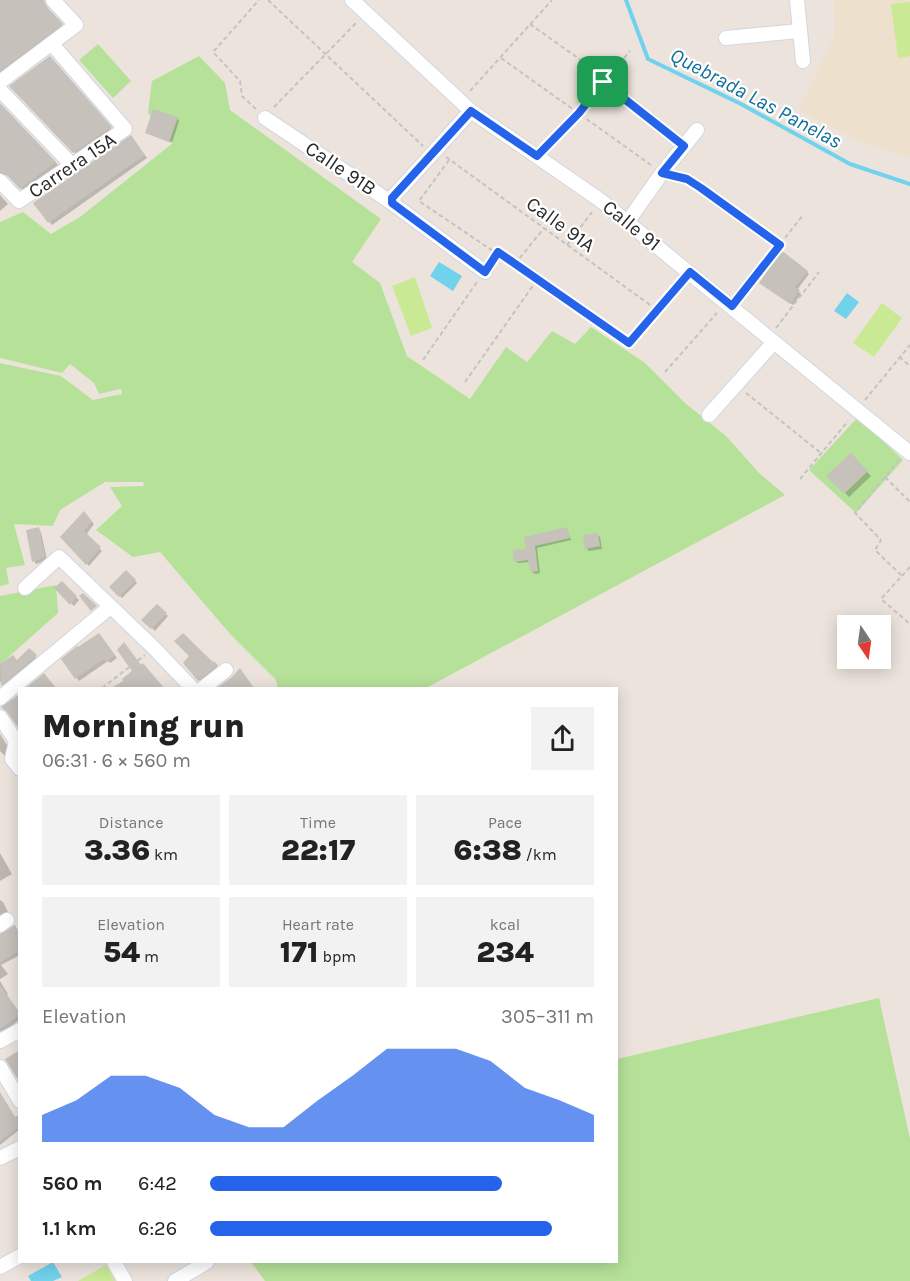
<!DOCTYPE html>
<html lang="en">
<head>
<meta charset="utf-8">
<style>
  :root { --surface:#fff; --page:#f2f2f2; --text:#222; --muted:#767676; --accent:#2563eb }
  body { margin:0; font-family:Karla,sans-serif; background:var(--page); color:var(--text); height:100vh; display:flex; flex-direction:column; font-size:22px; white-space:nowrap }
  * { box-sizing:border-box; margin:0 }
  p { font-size:20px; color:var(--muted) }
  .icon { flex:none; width:33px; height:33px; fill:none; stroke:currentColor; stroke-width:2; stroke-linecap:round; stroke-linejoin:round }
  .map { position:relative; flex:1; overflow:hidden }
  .panel { position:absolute; left:18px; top:687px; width:600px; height:576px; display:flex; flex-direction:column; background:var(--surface); border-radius:0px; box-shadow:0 3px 15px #0003 }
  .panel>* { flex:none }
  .needle { width:39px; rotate:167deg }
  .controls { position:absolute; left:837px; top:615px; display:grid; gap:12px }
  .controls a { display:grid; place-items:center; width:54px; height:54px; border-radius:0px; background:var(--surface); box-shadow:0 3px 15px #0003; font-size:30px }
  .pin { position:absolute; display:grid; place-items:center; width:51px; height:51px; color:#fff; margin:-26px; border-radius:12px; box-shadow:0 3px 9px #0006 }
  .round { display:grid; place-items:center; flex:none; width:63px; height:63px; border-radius:0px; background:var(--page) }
  .headline { display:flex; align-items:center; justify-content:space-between; height:102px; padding:0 24px }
  h1 { font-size:33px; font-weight:800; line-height:45px }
  .figures { display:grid; grid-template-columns:repeat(3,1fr); gap:9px; height:102px; padding:6px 24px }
  .figures div { display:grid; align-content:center; border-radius:0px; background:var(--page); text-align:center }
  .figures b { font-size:30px; font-weight:800 }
  .figures small { font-size:16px; font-weight:400 }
  .figures p { font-size:16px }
  .chart { height:168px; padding:12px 24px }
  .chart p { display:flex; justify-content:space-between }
  .chart svg { width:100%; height:108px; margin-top:6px; fill:var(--accent); opacity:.7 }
  ul { padding:0 24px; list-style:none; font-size:20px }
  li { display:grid; grid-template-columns:96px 72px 1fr; align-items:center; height:45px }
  li i { height:15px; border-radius:8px; background:var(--accent) }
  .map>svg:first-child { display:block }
</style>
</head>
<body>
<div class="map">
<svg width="910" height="1281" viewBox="0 0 910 1281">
  <rect width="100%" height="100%" fill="#ece4dc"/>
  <polygon fill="#ede0cc" points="833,0 910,0 910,157 862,143 799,110 835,35"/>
  <g fill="#b6e199">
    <polygon points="98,44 131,81 113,98 79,60"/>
    <polygon points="199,56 225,83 230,110 381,219 352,262 380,283 407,356 470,399 506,347 527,362 552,331 575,344 591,327 645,363 685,403 726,436 759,473 785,495 426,688 278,688 276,680 231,635 160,552 133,557 96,530 122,506 110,487 144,486 143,482 105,482 60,510 53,526 14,524 25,565 6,568 9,584 0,586 0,363 61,376 93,400 122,394 121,389 99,394 94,383 70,364 62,373 0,358 0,222 23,212 51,234 80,217 173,143 148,113 152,81"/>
    <polygon points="858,417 903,460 856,513 809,470"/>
    <polygon points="56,585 58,613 4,661 0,669 0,596"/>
    <polygon points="879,998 910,1139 910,1281 265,1281 251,1262 616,1262 617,1059"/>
  </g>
  <g fill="#cae995">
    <polygon points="910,2 910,56 898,58 891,4"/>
    <polygon points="415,277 432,328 411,336 392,286"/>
    <polygon points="882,303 902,318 874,357 853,343"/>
    <polygon points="106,1265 115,1281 78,1281"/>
  </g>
  <g fill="#71d2ec">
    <polygon points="439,262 462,276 453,291 430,276"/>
    <polygon points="847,293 859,302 846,319 834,311"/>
    <polygon points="53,1262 62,1277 53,1281 31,1281 28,1276"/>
  </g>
  <g fill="#0003">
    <polygon points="0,0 43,0 49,10 64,27 0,75"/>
    <polygon points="50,58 113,131 77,155 11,87"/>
    <polygon points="0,105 58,165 24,191 7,175 0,176"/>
    <polygon points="177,118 179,121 172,143 146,133"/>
    <polygon points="133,140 147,158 52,225 35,203"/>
    <polygon points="0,195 8,204 0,211"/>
    <polygon points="807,272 809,274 797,290 801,294 793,305 763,285"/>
    <polygon points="851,455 871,476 849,497 829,476"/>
    <polygon points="84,513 94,524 86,535 102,551 89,566 62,537"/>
    <polygon points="38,529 41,532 47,560 36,564 34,561"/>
    <polygon points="567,529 571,540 537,548 540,573 535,574 532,572 530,562 518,563 515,561 528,550 525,538"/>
    <polygon points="597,534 600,537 602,549 589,551 586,548"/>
    <polygon points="126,572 137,583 122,598 111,587"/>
    <polygon points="62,583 79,600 74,606 56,588"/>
    <polygon points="157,606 168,616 155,631 144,620"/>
    <polygon points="101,637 117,658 110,663 108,661 79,681 63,660"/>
    <polygon points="29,650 38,659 4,687 0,681 0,665 13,657 17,662"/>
    <polygon points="191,656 213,664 214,663 219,668 201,682 185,663"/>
    <polygon points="141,666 162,688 114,688 125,681"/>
    <polygon points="0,734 8,747 5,756 0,751"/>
    <polygon points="0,853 12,874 0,881"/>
    <polygon points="0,900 3,902 9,914 0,918"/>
    <polygon points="20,934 20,955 1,965 8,974 0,979 0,935"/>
    <polygon points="0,981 8,994 6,995 20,1014 20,1019 0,1035"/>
    <polygon points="0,1097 15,1118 20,1121 20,1129 0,1145"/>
  </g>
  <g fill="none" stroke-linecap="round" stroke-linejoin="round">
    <polyline stroke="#71d2ec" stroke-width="4" points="626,0 648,59 741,104 850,164 910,184"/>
  </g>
  <g fill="#c7c1bc">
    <polygon points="0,0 44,0 46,6 63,24 0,71"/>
    <polygon points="50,56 112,127 73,153 9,86"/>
    <polygon points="0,103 56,162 20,189 7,175 0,172"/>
    <polygon points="153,109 178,117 169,142 145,133"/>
    <polygon points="131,135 145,155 48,223 33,203"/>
    <polygon points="781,250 808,271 795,287 800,290 790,304 759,283"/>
    <polygon points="851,453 868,471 844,494 826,476"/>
    <polygon points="84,511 92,521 84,531 101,547 86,565 60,537"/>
    <polygon points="39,527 45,557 32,562 26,530"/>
    <polygon points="567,527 570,538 535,546 538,571 531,572 528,560 514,562 513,550 526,549 524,537"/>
    <polygon points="598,533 600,546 585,549 583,535"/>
    <polygon points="126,570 136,580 119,597 109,587"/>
    <polygon points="62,581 77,596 70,605 54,588"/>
    <polygon points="83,593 97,606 91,611 79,596"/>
    <polygon points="157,604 167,613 151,629 141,620"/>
    <polygon points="99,633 115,655 106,662 104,659 75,679 61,659 77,646 78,647"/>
    <polygon points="183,633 213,662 214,661 218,665 198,681 183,663 189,656 174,641"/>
    <polygon points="124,642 141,665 143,663 164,688 111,688 123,681 122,679 132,671 117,650"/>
    <polygon points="29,648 37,655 1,686 0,664 13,655 17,660"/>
    <polygon points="240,668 254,688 217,688 232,677"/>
    <polygon points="44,673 56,688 26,688"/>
    <polygon points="20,694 20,730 7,712 1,707"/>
    <polygon points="15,925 20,934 20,951 0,962 0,934"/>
    <polygon points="0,985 20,1013 20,1015 0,1029"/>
    <polygon points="20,1050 20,1077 17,1078 5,1059"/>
    <polygon points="0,1092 15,1117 20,1114 20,1127 0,1141"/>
  </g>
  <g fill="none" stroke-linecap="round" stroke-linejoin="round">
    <g stroke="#d1d6e2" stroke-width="16">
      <g id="minor">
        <polyline points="352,0 471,111 600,200 910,453"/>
        <polyline points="797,0 803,61"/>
        <polyline points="726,38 799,31"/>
        <polyline points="0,82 76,25 53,0"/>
        <polyline points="0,90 72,165"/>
        <polyline points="265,118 392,203 485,272"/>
        <polyline points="0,181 19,201 125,129 52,44"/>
        <polyline points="392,203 392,198 471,111"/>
        <polyline points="628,221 662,173 697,130"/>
        <polyline points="709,415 774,342"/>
        <polyline points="25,588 59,557 154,648 192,688"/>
        <polyline points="203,688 226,670"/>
        <polyline points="0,698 110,607"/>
        <polyline points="0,717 16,741 12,759 20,769"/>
        <polyline points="0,925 7,920"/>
        <polyline points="0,1041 20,1030"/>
        <polyline points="0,1067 20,1101"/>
        <polyline points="0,1158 20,1148"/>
        <polyline points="114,1262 125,1281"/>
        <polyline points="0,1267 20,1256"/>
        <polyline points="175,1281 207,1262"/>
      </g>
    </g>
    <g stroke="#c3c3c3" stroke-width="2" stroke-dasharray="4.5 3" stroke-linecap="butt">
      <polyline points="268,0 423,146"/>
      <polyline points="530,24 606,78"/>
      <polyline points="501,58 651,165"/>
      <polyline points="603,82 674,138"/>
      <polyline points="470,91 552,0"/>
      <polyline points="274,107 356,23"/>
      <polyline points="256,109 242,96 240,81 213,52 259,0"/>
      <polyline points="545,148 579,113 630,51"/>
      <polyline points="446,157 657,310"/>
      <polyline points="449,160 419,201 629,343 680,283"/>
      <path d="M 675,176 C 706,184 753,225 780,245"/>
      <polyline points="567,245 592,212"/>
      <polyline points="515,264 544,228"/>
      <polyline points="739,297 803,215"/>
      <polyline points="776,328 819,272"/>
      <polyline points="899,357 910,366"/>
      <polyline points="423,360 477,282"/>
      <polyline points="665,372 717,313"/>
      <polyline points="465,382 537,280"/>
      <polyline points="746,393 821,453"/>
      <polyline points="865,400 910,345"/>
      <polyline points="899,460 855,513 881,540 875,550 902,576"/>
      <polyline points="885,477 910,502"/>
      <polyline points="800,479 848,421"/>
      <polyline points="910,567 881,599 910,624"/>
      <polyline points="102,688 145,655"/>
    </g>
    <use href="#minor" stroke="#fff" stroke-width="14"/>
  </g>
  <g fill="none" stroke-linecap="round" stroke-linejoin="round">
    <g stroke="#fff" stroke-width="12">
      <polygon id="route" points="603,82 684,146 662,173 687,179 701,188 780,245 732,306 690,272 629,343 498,252 485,272 392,203 392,198 471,111 537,156 579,113"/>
    </g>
    <use href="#route" stroke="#2563eb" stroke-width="8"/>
  </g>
  <g text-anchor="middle" stroke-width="4.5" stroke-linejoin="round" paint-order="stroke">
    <g font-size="20" fill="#2a2a2a" stroke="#fff">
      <text transform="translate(72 165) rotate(-34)" y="7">Carrera 15A</text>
      <text transform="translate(341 168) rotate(34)" y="7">Calle 91B</text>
      <text transform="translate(561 224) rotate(36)" y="7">Calle 91A</text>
      <text transform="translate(632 225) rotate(39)" y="7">Calle 91</text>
    </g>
    <g font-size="21" font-style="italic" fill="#107198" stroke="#fff">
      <text transform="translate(756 98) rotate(28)" y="7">Quebrada Las Panelas</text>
    </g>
  </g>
</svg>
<div class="controls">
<a><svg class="needle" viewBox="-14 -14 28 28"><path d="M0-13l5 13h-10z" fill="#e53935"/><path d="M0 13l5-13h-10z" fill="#767676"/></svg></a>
</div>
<div class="pin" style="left:603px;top:82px;background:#1e9e55"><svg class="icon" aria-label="arrive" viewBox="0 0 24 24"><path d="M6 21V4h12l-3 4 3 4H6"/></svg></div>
<section class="panel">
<div class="headline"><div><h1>Morning run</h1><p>06:31 · 6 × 560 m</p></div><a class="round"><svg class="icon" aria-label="share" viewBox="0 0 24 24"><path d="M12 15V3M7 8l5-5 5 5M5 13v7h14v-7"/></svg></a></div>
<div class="figures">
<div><p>Distance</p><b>3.36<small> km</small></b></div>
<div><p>Time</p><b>22:17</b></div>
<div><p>Pace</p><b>6:38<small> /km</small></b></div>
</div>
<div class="figures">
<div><p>Elevation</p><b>54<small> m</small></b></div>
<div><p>Heart rate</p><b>171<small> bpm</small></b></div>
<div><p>kcal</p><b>234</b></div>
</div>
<div class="chart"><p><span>Elevation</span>305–311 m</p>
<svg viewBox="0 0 160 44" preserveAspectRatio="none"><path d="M0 44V33L10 27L20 17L30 17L40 22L50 33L60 38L70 38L80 27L90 17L100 6L110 6L120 6L130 11L140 22L150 27L160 33V44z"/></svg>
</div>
<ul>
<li><b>560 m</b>6:42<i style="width:76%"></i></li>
<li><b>1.1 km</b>6:26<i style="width:89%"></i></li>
</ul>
</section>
</div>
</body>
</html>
